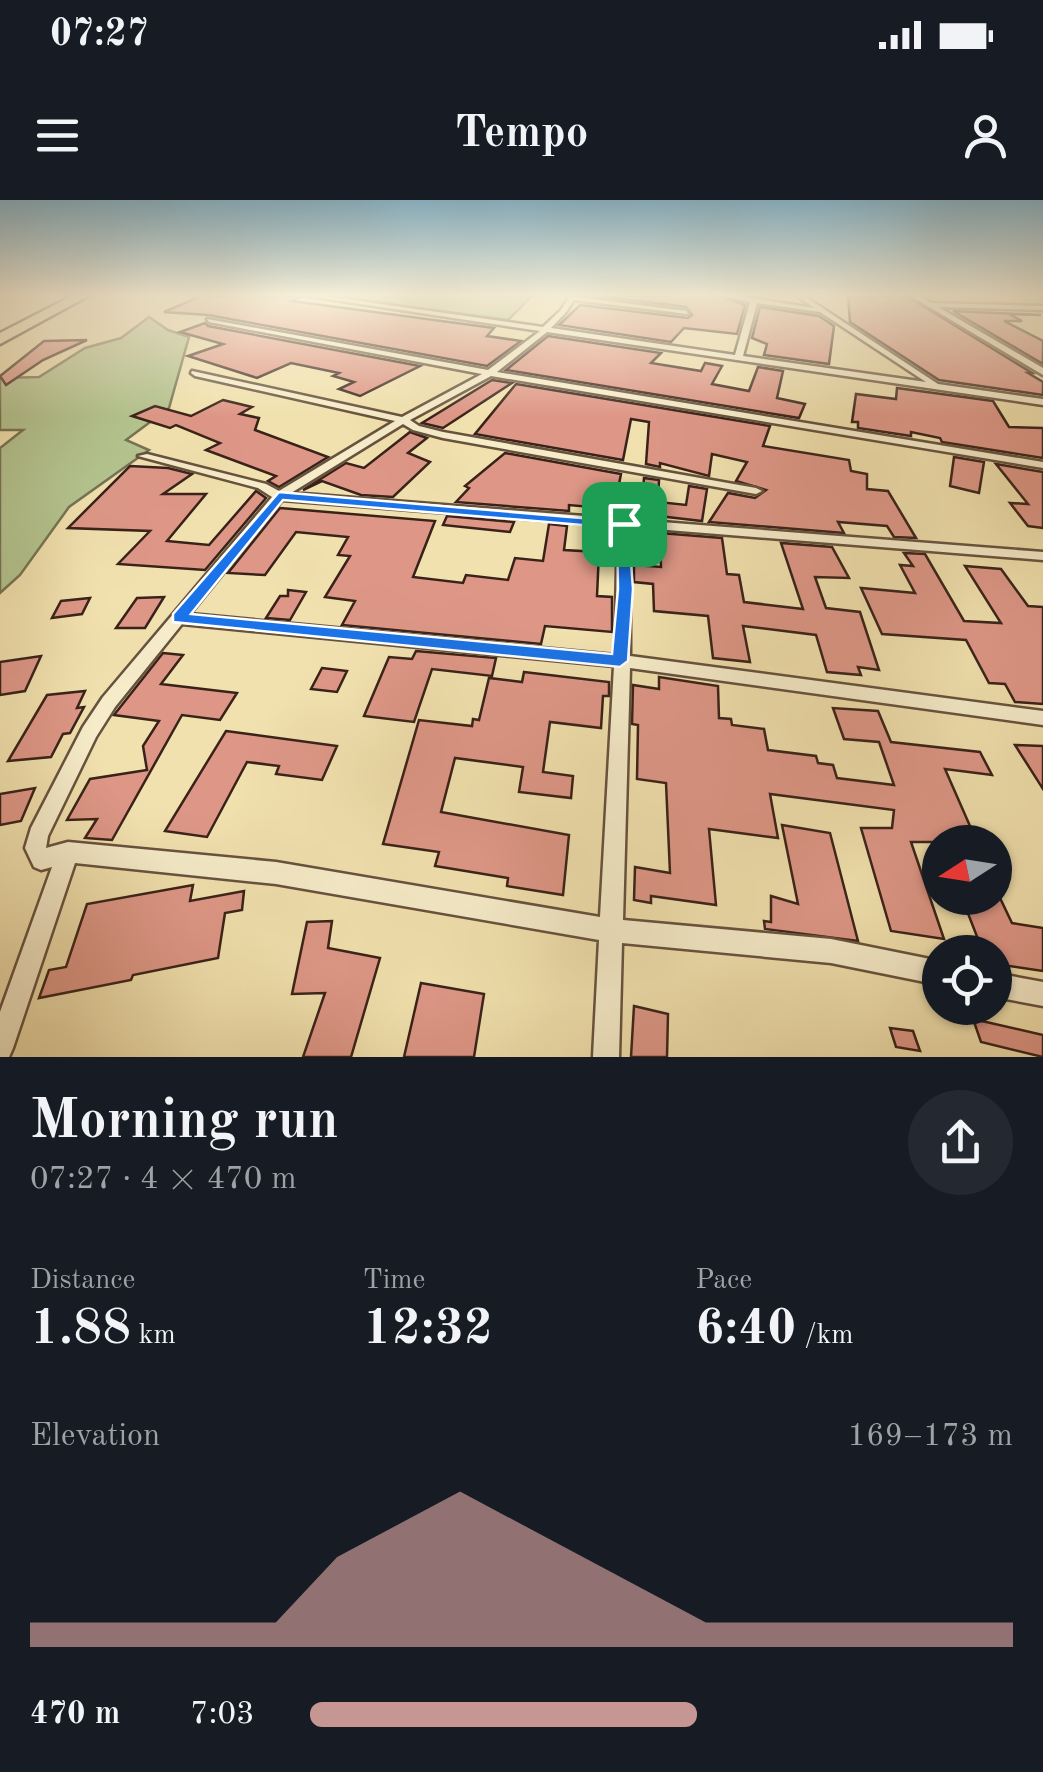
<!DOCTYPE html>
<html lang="en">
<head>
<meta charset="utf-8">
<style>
  :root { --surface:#171b24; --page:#242831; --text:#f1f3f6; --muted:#9ea1a6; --accent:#c59692 }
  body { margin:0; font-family:"Old Standard TT",serif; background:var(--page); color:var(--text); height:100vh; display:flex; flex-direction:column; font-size:38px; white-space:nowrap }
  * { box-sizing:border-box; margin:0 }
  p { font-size:32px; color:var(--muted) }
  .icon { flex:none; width:55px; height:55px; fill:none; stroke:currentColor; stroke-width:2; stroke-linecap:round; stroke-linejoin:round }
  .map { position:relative; height:857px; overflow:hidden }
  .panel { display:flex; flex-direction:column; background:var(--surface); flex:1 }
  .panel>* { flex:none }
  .needle { width:65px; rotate:258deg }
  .tools { position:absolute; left:922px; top:625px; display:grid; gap:20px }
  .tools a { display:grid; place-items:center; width:90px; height:90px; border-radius:50%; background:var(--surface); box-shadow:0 2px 8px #0004; font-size:50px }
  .pin { position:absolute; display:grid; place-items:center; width:85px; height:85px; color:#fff; margin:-42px; border-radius:20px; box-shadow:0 5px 15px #0006 }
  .round { display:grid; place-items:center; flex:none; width:105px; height:105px; border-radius:52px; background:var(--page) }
  .overview { display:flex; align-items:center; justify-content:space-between; height:170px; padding:0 30px }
  h1 { font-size:55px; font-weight:800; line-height:75px }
  .figures { display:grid; grid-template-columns:repeat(3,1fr); gap:15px; height:170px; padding:10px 30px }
  .figures div { display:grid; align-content:center }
  .figures b { font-size:50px; font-weight:800 }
  .figures small { font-size:28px; font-weight:400 }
  .figures p { font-size:28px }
  .chart { height:280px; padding:20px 30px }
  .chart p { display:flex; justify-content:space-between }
  .chart svg { width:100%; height:180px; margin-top:10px; fill:var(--accent); opacity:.7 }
  ul { padding:0 30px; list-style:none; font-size:32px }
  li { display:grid; grid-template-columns:160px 120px 1fr; align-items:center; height:75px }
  li i { height:25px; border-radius:12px; background:var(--accent) }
  .status { display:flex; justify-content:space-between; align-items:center; height:70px; padding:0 50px; background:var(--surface); direction:ltr }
  .status svg { height:28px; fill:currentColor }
  header { display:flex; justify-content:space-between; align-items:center; height:130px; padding:0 30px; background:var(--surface); font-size:45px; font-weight:800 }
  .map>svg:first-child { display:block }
</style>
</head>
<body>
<div class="status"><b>07:27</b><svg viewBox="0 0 49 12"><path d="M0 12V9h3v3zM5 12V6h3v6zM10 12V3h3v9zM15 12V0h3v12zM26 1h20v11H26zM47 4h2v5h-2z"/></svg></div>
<header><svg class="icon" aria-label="menu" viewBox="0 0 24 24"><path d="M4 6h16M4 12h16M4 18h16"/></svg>Tempo<svg class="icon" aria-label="person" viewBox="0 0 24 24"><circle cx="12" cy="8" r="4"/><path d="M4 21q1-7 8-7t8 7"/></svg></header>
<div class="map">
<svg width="1043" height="857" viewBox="0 0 1043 857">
  <rect width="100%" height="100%" fill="#f1e1ae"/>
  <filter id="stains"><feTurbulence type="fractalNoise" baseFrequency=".002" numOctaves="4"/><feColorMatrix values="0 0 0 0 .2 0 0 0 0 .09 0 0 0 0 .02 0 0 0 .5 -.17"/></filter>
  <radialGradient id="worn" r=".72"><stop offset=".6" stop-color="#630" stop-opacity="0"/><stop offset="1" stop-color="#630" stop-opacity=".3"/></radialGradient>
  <g fill="#b4c48f" stroke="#767354" stroke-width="2.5">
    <polygon points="327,96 532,96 508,120"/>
    <polygon points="149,117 168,130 189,137 169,208 126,240 149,250 69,307 20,375 0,393 0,248 23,230 0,230 0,178 39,177 85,148 121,138"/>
  </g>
  <g fill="#de9787" stroke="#392219" stroke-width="2.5">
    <polygon points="201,96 301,96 292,101 494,128 487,136 521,141 487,166 208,115 164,112"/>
    <polygon points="599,96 720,96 745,105 737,134 684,128 671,142 559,125 580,105 688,118 692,115 686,107"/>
    <polygon points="848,96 907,96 1032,173 1028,173 1043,182 1043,195 939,180 850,122"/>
    <polygon points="760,107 819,116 834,126 829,164 764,155 767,144 752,138"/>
    <polygon points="953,111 1041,115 1009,114 1022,121 1004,121 1043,141 1043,164"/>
    <polygon points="205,123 208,126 420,166 360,196 339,189 354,182 333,176 339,173 291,163 257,178 188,156 223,144 180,132"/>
    <polygon points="548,136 661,153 651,163 701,171 705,163 722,166 712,184 749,191 758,167 783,171 777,198 805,204 799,218 506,170"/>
    <polygon points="87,140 43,160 6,185 0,176 44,141"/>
    <polygon points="492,180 512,183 443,228 422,223"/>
    <polygon points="516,184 770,226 763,246 849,260 851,271 867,274 867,289 888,291 916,338 894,337 887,326 838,322 844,333 709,322 728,293 755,298 766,290 736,281 747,262 712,254 709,276 660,263 660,267 646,264 649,222 631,219 623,260 475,234"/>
    <polygon points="897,188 993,201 1009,227 1043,228 1043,258 942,242 940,238 911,232 911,236 858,228 858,222 852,222 856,194 896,199"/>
    <polygon points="223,200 252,207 240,214 259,218 255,230 328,257 279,287 268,281 276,276 206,250 220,243 176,225 170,228 132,216 155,206 191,216"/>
    <polygon points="410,232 427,238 408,253 430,262 393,297 361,295 322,281 303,290 346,263 364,268"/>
    <polygon points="505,253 621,274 614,309 569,305 569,311 456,302 469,288 465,286"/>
    <polygon points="954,257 984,262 979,293 950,286"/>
    <polygon points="996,264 1043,272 1043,328 1028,326 1010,303 1028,304"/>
    <polygon points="130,266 168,268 192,274 163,294 206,294 167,341 209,345 256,291 266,298 205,370 118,364 150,331 68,328"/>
    <polygon points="644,278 659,280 658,302 686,305 689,286 707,289 702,321 641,314"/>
    <polygon points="280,308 435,321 413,377 463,383 466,375 508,380 515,358 543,361 549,324 567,326 564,350 599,352 597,396 612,397 612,432 545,426 541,444 342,425 355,401 325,397 350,356 338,355 348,337 296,332 265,375 228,373"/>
    <polygon points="447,316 514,322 510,332 443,325"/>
    <polygon points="660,333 722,338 727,374 739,375 744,402 803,409 781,343 832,347 849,378 815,377 826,408 860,412 879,470 858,467 861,475 827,472 816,435 743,426 750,462 713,458 708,416 654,411 653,384 634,382 634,365 661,367"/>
    <polygon points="904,353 925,354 964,421 1001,423 965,366 1001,369 1028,406 1043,407 1043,504 1015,502 1005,484 989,483 966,440 882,434 861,388 915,393 900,365 913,366"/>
    <polygon points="288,390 306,392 290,420 266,418 280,396 288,396"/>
    <polygon points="164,397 145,428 116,428 137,398"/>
    <polygon points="90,398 82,414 52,418 61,401"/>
    <polygon points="416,451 496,458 492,476 432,469 414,522 364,516 389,457 412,459"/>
    <polygon points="163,453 183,455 161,484 237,493 220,520 182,515 112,640 85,638 97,619 67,620 90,579 147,570 143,546 159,521 114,515"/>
    <polygon points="41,456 25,491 0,495 0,462"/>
    <polygon points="322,468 347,471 337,492 311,489"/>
    <polygon points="524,472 609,482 609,496 603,496 601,528 550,522 543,572 573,576 571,598 519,592 523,567 455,558 441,612 569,635 563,695 507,686 508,678 435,666 439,652 383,644 419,520 472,526 473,519 479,520 489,478 522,482"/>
    <polygon points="659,477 718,486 719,518 731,519 732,525 764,529 768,550 816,556 818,563 833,565 837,578 894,585 879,542 844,539 833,508 878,511 891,542 980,552 992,575 945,569 977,642 911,642 944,739 891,731 861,628 892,628 894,610 770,594 778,638 709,629 716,705 651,696 651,703 634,700 635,667 670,673 666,583 637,579 638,525 632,524 633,485 659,489"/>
    <polygon points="85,491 77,508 84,507 70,533 63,534 51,557 8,561 47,495"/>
    <polygon points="226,531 337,546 322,580 276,574 279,566 247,562 207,637 165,631"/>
    <polygon points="1015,545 1043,546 1043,589"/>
    <polygon points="35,588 21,621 0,625 0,594"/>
    <polygon points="782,625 830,633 858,741 765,729 764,721 771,722 771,696 798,704"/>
    <polygon points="193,685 190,701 244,691 242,710 225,713 218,758 133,775 131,780 39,798 49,770 66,767 87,704"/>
    <polygon points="962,698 1000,698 1012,723 1043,728 1043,771 995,764 995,752 983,752"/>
    <polygon points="332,721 328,748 380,758 351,857 303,857 325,793 292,794 307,722"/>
    <polygon points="421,783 484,794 474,857 404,857"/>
    <polygon points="634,806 668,814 667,857 631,857"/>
    <polygon points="973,819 1043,835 1043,857 981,842"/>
    <polygon points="890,828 913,831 920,851 896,847"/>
  </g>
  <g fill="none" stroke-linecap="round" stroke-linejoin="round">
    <g stroke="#67523e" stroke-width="5">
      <g id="street">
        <path d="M 308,96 L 324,96 L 543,127 L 561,110 L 570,96 L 686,111 L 688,114 L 574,100 L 566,112 L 551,128 L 735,155 L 750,102 L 724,96 L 739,96 L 814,108 L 797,96 L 804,96 L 938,184 L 1043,199 L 1043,205 L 547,132 L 497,172 L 1043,262 L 1043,268 L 491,176 L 410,220 L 419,226 L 443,232 L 756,288 L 762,291 L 756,294 L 443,238 L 413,230 L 403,224 L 291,293 L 1043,352 L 1043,360 L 630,327 L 630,456 L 1043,511 L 1043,525 L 630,468 L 623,720 L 831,739 L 940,761 L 940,785 L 831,763 L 622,743 L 619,857 L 593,857 L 599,740 L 276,684 L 75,663 L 13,848 L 9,857 L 0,857 L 0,812 L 52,667 L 41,670 L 34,667 L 25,648 L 31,628 L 83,527 L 103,497 L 272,297 L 258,288 L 138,256 L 147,254 L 266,284 L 279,291 L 395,221 L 195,176 L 191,173 L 192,171 L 402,217 L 482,174 L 209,122 L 207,119 L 488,170 L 540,131 ZM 757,103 L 820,112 L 926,182 L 743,156 ZM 282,300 L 618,326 L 615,455 L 190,414 ZM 182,424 L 614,466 L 600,717 L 276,662 L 68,642 L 46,648 L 48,636 L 96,537 L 115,507 Z"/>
        <polygon points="911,96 919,96 931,103 1043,106 1043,110 938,107 1043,168 1043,175"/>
        <polygon points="995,773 1043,782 1043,806 995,797"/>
      </g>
    </g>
    <g stroke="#392219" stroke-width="5">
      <polygon id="highway" points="72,96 88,96 0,144 0,133"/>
    </g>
    <use href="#street" fill="#f6ecca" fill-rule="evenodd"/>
    <use href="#highway" fill="#f1e1ae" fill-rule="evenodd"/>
  </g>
  <linearGradient id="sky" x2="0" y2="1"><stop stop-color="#89b8ce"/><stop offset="0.44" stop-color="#f9f2db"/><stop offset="1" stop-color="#f9f2db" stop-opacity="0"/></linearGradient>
  <rect width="1043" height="216" fill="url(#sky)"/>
  <path fill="#1a73e8" stroke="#fff" stroke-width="2.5" fill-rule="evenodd" d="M 279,292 L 628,322 L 633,389 L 628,461 L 620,467 L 173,422 L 173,414 ZM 283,300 L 617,328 L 618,389 L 612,454 L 191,414 Z"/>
  <rect width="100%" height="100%" filter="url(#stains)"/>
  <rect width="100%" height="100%" fill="url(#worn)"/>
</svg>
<div class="tools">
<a><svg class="needle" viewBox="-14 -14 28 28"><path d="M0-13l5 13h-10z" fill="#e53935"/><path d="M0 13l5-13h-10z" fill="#9ea1a6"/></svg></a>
<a><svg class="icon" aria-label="locate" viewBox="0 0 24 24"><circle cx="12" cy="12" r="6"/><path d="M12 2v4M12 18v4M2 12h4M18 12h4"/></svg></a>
</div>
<div class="pin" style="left:624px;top:324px;background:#1e9e55"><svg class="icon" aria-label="arrive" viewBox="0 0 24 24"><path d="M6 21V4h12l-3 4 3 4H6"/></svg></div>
</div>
<section class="panel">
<div class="overview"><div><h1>Morning run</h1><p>07:27 · 4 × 470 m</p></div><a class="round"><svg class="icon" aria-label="share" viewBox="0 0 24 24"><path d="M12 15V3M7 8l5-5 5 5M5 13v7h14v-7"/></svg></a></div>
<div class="figures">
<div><p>Distance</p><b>1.88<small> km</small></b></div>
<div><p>Time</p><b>12:32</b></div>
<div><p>Pace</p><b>6:40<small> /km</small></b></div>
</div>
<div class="chart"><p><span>Elevation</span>169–173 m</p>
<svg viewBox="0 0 160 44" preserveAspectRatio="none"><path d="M0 44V38L10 38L20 38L30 38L40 38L50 22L60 14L70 6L80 14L90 22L100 30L110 38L120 38L130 38L140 38L150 38L160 38V44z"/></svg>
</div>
<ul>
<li><b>470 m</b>7:03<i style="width:55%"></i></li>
</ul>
</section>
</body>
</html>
